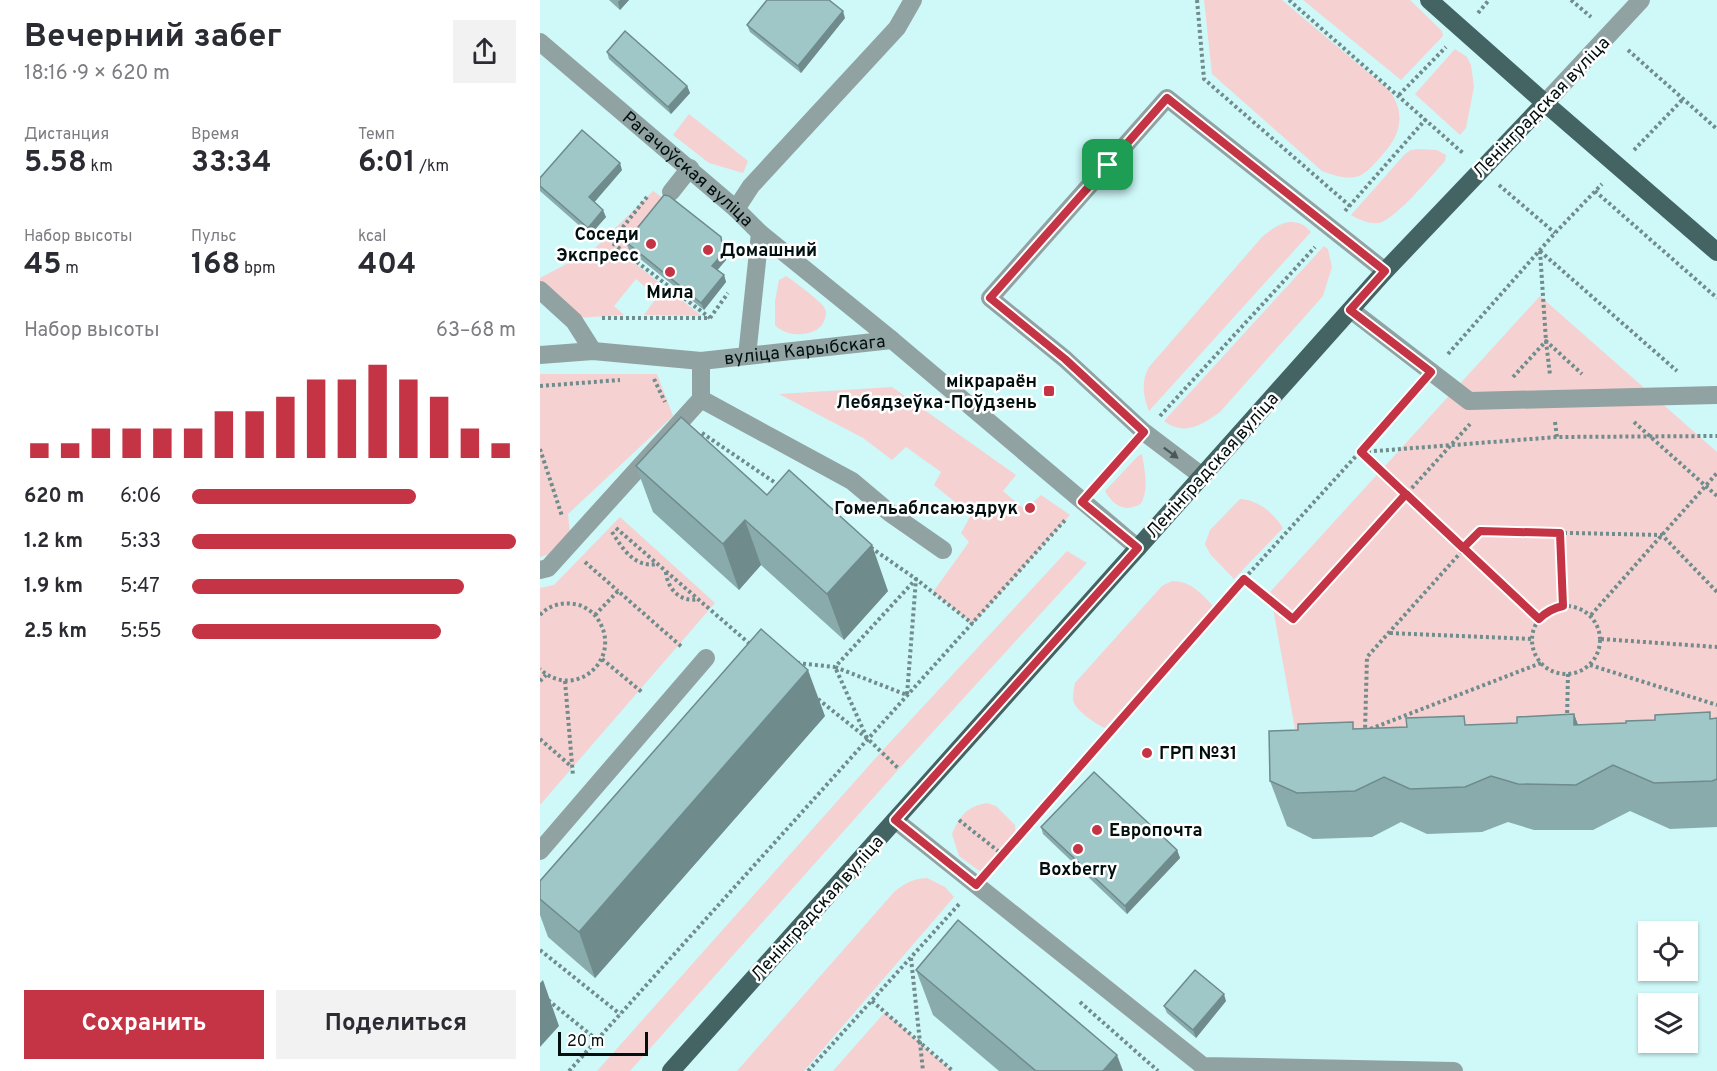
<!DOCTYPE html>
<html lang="ru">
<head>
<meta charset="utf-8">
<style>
  :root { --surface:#fff; --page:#f2f2f3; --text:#2b2b33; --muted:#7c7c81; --accent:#c43444 }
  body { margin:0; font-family:Overpass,sans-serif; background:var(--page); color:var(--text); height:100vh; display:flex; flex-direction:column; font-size:22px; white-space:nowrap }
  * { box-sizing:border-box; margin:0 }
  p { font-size:20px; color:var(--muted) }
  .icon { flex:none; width:33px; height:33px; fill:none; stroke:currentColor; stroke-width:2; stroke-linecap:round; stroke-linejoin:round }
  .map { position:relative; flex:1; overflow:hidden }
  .panel { display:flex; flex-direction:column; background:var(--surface); width:540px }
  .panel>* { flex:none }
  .controls { position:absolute; left:1098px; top:921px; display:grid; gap:12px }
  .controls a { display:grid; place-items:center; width:60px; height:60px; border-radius:0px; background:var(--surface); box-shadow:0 2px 4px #0004; font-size:30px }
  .scale { position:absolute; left:18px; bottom:15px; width:90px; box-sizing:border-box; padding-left:6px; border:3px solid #020f0f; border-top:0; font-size:16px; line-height:21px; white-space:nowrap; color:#020f0f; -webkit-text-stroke:4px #fff; paint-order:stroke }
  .pin { position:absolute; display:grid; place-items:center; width:51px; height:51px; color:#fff; margin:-26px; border-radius:12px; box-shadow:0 3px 9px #0006 }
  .round { display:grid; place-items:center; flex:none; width:63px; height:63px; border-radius:0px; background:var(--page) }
  .overview { display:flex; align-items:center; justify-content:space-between; height:102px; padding:0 24px }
  h1 { font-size:33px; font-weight:700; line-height:45px }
  .figures { display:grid; grid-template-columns:repeat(3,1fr); gap:9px; height:102px; padding:6px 24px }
  .figures div { display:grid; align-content:center }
  .figures b { font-size:30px; font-weight:700 }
  .figures small { font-size:16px; font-weight:400 }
  .figures p { font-size:16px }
  .chart { height:168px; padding:12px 24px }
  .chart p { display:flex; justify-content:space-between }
  .chart svg { width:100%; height:108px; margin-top:6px; stroke:var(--accent); stroke-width:6 }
  .action { display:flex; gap:12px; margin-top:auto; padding:12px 24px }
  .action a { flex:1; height:69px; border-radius:0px; background:var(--accent); color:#fff; font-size:24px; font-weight:700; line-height:69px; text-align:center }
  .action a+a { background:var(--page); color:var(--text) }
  ul { padding:0 24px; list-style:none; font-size:20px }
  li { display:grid; grid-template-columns:96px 72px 1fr; align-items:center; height:45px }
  li i { height:15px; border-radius:8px; background:var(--accent) }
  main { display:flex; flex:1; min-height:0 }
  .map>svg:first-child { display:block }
</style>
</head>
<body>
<main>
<section class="panel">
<div class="overview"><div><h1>Вечерний забег</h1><p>18:16 · 9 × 620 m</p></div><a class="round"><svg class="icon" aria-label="share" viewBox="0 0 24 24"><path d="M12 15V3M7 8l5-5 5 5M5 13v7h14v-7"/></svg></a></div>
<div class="figures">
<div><p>Дистанция</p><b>5.58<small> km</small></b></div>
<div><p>Время</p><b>33:34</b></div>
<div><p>Темп</p><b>6:01<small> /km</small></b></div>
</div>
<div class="figures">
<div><p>Набор высоты</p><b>45<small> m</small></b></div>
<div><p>Пульс</p><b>168<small> bpm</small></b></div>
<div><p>kcal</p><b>404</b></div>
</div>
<div class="chart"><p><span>Набор высоты</span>63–68 m</p>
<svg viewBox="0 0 160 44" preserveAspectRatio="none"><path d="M5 44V38M15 44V38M25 44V32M35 44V32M45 44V32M55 44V32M65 44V25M75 44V25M85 44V19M95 44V12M105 44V12M115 44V6M125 44V12M135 44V19M145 44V32M155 44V38"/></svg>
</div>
<ul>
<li><b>620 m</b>6:06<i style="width:69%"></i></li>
<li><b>1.2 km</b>5:33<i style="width:100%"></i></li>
<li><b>1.9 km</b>5:47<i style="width:84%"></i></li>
<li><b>2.5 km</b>5:55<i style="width:77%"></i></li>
</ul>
<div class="action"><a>Сохранить</a><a>Поделиться</a></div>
</section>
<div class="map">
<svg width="1177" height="1071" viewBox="0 0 1177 1071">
  <rect width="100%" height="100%" fill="#cff8f9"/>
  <g fill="#f5d2d1">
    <path d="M 664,0 L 742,0 L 849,90 C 869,118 858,139 837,161 C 831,167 824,176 815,177 C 803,179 793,175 782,171 L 672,74 Z"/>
    <polygon points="763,0 870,0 902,31 903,36 861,80"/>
    <polygon points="915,49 927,57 931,65 934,87 926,128 920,135 875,94"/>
    <polygon points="149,114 208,161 203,173 169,163 133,135"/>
    <path d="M 879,149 L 897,150 L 906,155 L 905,161 C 892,175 855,220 839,223 C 828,224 820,220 811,215 L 865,154 L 871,150 Z"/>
    <polygon points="113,191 128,201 84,255 162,316 104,315 117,297 96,279 74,306 84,315 36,318 0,286 0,278 53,250"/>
    <path d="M 749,222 C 759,222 764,224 771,232 L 609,411 C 603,397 601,380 609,367 L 722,237 C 730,230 738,224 749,222 Z"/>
    <path d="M 784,246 L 788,249 L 792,267 L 783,296 L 680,412 C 663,424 645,437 624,421 Z"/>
    <path d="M 246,276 C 254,281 279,300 284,307 C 287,311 286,316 284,321 C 277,338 246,338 235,325 L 235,301 L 239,280 Z"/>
    <polygon points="1000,296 1177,452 1177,739 757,740 730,592"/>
    <polygon points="0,374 117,374 133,416 28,514 30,533 10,554 0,557"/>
    <polygon points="352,387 476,475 463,491 485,510 501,495 530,515 433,624 393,592 429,542 421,533 431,515 394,485 401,472 366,447 352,460 323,438 239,394"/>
    <path d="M 602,454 C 604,467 608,483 604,496 C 603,501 601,505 596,506 C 582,512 572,503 565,491 L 598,456 Z"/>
    <path d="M 700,499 C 719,500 733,513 743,528 L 694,579 L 670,554 L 665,544 L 670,530 Z"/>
    <polygon points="80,517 175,603 0,805 0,588 14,585"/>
    <polygon points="527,551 547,563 359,769 90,1071 57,1071 341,752"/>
    <path d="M 632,581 C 651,581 661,593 673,606 L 565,728 C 556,724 538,712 534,703 C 532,697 534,689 535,683 L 622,586 Z"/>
    <path d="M 447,803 L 456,806 L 475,825 L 476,840 L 445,875 L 419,856 L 412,834 C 419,817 427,806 447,803 Z"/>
    <path d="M 387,878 L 405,887 L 414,897 L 264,1071 L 197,1071 L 354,892 C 365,883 372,879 387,878 Z"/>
    <polygon points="345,1012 412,1071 293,1071"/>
  </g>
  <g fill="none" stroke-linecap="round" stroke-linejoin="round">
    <g stroke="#708c8c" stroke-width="4" stroke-dasharray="3 3" stroke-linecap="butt">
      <polyline points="657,0 664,79 810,206"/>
      <polyline points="749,0 924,154"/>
      <polyline points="1031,0 1051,17"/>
      <polyline points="938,13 949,0"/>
      <polyline points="1088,50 1177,129"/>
      <polyline points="859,95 906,47"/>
      <polyline points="1094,150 1143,99"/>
      <polyline points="959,185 1015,233"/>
      <polyline points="1055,191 1177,298"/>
      <polyline points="107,197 71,242 170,318"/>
      <polyline points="805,211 886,119"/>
      <polyline points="1000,251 1137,371"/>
      <polyline points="1000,251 1006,341 1010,375"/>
      <polyline points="62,318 170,318 188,293"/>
      <polyline points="908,354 1015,233 1062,184"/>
      <polyline points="973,377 1006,341 1042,374"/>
      <polyline points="114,379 125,402"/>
      <polyline points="0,386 80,380"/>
      <polyline points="620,416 775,247"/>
      <polyline points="1015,422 1017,437"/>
      <polyline points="1094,422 1177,496"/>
      <polyline points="162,433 240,486"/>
      <polyline points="0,449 22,516"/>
      <polyline points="822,452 1017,437 1177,436"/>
      <polyline points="821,453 999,619"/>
      <polyline points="557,484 589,450"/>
      <polyline points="76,528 211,645"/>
      <path d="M 72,532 C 83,549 94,568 118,564"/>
      <polyline points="1020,533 1022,606"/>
      <polyline points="45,562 78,591"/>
      <path d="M 126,572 C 127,588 140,603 158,599"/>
      <polyline points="704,579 753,619 930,424"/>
      <circle cx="1026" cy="640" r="34"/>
      <path d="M 0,615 C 9,605 22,602 34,604 C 43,605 52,611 57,618 C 85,658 35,702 0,669"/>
      <polyline points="55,615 78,591 143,648"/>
      <polyline points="1051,615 1177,473"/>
      <polyline points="850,633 992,639"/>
      <polyline points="1061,639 1177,647"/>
      <polyline points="62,659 103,693"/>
      <polyline points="257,663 295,667 376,579 330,547"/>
      <polyline points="1001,663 825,731 827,657 940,531 1122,535 1177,592"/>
      <polyline points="1050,665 1177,705"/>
      <polyline points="0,681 6,675"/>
      <polyline points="25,681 33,776"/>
      <polyline points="278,699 328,739 359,769"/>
      <polyline points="1027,719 1028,674"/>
      <polyline points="327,738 295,667 367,695 376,579 433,624"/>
      <polyline points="0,739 32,767"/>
      <polyline points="419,820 463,855"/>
      <polyline points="452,868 704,579 877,389"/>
      <polyline points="0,950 80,1014"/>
      <polyline points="371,958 383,1071"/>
      <polyline points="8,1000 57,1040"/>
      <polyline points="332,1001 413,1071"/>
      <polyline points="540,1002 618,1071"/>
      <polyline points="29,1071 526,519"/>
      <polyline points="268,1071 421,902"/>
    </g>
    <g stroke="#91a2a2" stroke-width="18">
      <path id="s1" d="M 0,42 L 196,209 L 220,233 L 352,340"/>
      <polyline points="1005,103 1101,0"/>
      <polyline points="131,192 150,168"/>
      <polyline points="196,209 211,186 357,28 373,0"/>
      <polyline points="0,290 34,321 53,351"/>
      <polyline points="811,310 929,401 1177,395"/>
      <path id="s2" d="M 0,355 L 53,351 L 161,361 L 352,340 L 598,548"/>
      <polyline points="207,356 220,233"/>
      <polyline points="161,399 312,481 350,513 403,550"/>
      <polyline points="662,476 604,432 525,359 450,298 627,98 845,271"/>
      <polyline points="0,570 8,568 161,399 161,361"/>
      <polyline points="355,820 663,1066 914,1071"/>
      <polyline points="0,851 166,658"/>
    </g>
    <g stroke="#446363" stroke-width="18">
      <polyline points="889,0 1005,103 1177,252"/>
      <polyline points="131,1071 845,271 1005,103"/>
    </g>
  </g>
  <g fill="#89abac">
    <polygon points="69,0 89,0 80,10"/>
    <polygon points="305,18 261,73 210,32 207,25"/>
    <polygon points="67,52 147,86 150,93 131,114 69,59"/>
    <polygon points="82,170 54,202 66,217 50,235 0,191 0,178"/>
    <polygon points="181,237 183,244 186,260 177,270 184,275 186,282 164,310 89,250 86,242"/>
    <polygon points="96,466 227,495 348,591 304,640 221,565 199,590 113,512"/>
    <polygon points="1034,714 1038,725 1177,718 1177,827 1130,829 1090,811 1053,830 994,830 968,822 942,832 887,834 861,822 832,837 773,839 747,826 730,781 815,729 977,723"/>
    <polygon points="285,716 55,978 8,937 0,915 0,881"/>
    <polygon points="501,827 637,850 640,858 587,914 503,834"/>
    <polygon points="376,970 583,1071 459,1071 393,1015"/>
    <polygon points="686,1001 656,1038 627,1013 624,1006"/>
  </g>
  <g fill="#6f8b8c">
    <polygon points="80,0 89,0 80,10 78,2"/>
    <polygon points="303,11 305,18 261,73 258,66"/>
    <polygon points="147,86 150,93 131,114 128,107"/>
    <polygon points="80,163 82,170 52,205 49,197"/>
    <polygon points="63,210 66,217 50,235 48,228"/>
    <polygon points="181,237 183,244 186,260 175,273 172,266"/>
    <polygon points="184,275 186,282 164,310 161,303"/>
    <polygon points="205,520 221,565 199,590 183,544"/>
    <polygon points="332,545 348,591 304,640 287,594"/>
    <polygon points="268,670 285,716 55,978 39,932"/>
    <polygon points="1034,714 1051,760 1034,725"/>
    <polygon points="637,850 640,858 587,914 585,906"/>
    <polygon points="3,980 19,1026 0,1047 0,983"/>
    <polygon points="684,994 686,1001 656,1038 653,1030"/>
    <polygon points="577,1055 583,1071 563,1071"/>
  </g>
  <g fill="#9fc7c8" stroke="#6f8b8c" stroke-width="1.5">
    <polygon points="227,0 289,0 303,11 258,66 207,25"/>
    <polygon points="85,31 147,86 128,107 67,52"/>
    <polygon points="42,130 80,163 49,197 63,210 48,228 0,186 0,178"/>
    <polygon points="124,195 129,196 181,237 183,253 172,266 184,275 161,303 86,242"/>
    <polygon points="141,417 227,495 249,470 332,545 287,594 205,520 183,544 96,466"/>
    <polygon points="221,629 268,670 39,932 0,899 0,881"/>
    <polygon points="1170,712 1170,719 1177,718 1177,779 1172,781 1114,783 1073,765 1036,785 978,784 951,776 925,787 870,789 844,777 815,791 757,793 730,781 729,731 758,730 758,724 813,722 813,729 867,727 866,718 924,716 925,725 977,723 977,717 1034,714 1034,725 1086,723 1086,721 1115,720 1115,715"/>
    <polygon points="554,772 637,850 585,906 501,827"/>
    <polygon points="418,920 577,1055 563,1071 496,1071 376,970"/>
    <polygon points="655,970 684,994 653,1030 624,1006"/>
  </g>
  <defs><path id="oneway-solid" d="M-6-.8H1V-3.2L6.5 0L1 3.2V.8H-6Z" transform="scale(1.5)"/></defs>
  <use fill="#4a5858" href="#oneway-solid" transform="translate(631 453) rotate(37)"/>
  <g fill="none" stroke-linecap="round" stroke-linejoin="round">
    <g stroke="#fff" stroke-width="12">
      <path id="route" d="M 568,165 L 450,298 L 525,359 L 604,432 L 542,502 L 598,548 L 355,820 L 436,885 L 704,579 L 753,619 L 866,494 L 999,619 C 1006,612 1013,608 1023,606 L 1020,533 L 940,531 L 923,548 L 821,452 L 891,372 L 810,310 L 845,271 L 627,98 L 568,165"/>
    </g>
    <use href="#route" stroke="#c43444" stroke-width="8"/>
  </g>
  <g fill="#c43444" stroke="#fff" stroke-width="2">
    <circle cx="111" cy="244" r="6"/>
    <circle cx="168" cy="250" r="6"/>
    <circle cx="130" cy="272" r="6"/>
    <rect x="503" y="385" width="12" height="12" rx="3"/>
    <circle cx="490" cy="508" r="6"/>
    <circle cx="607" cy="753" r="6"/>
    <circle cx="557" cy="830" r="6"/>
    <circle cx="538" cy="849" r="6"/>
  </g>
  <g text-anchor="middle" stroke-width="5" stroke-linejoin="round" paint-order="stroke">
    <g font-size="18" fill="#020f0f" stroke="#fff">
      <text transform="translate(1001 107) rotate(-46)" y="6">Ленінградская вуліца</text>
      <text dy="6" stroke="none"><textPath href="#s1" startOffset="195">Рагачоўская вуліца</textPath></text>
      <text dy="6" stroke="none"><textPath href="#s2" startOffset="266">вуліца Карыбскага</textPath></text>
      <text transform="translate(672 465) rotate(-48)" y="6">Ленінградская вуліца</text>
      <text transform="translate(277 908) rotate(-48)" y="6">Ленінградская вуліца</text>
    </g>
    <g font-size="18" font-weight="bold" fill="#020f0f" stroke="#fff" text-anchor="end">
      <text x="99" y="240">Соседи<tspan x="99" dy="21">Экспресс</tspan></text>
      <text x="180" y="256" text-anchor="start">Домашний</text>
      <text x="130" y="298" text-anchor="middle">Мила</text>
      <text x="497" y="387">мікрараён<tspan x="497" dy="21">Лебядзеўка-Поўдзень</tspan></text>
      <text x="478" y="514">Гомельаблсаюздрук</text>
      <text x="619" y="759" text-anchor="start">ГРП №31</text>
      <text x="569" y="836" text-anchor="start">Европочта</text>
      <text x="538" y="875" text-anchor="middle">Boxberry</text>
    </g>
  </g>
</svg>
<div class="controls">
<a><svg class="icon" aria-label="locate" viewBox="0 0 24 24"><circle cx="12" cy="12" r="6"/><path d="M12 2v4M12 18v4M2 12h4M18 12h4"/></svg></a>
<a><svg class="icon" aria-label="layers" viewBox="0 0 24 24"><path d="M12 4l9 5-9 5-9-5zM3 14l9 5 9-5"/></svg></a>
</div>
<div class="scale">20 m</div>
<div class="pin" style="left:568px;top:165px;background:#1e9e55"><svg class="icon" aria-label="arrive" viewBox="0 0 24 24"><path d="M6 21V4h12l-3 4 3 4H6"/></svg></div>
</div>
</main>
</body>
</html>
